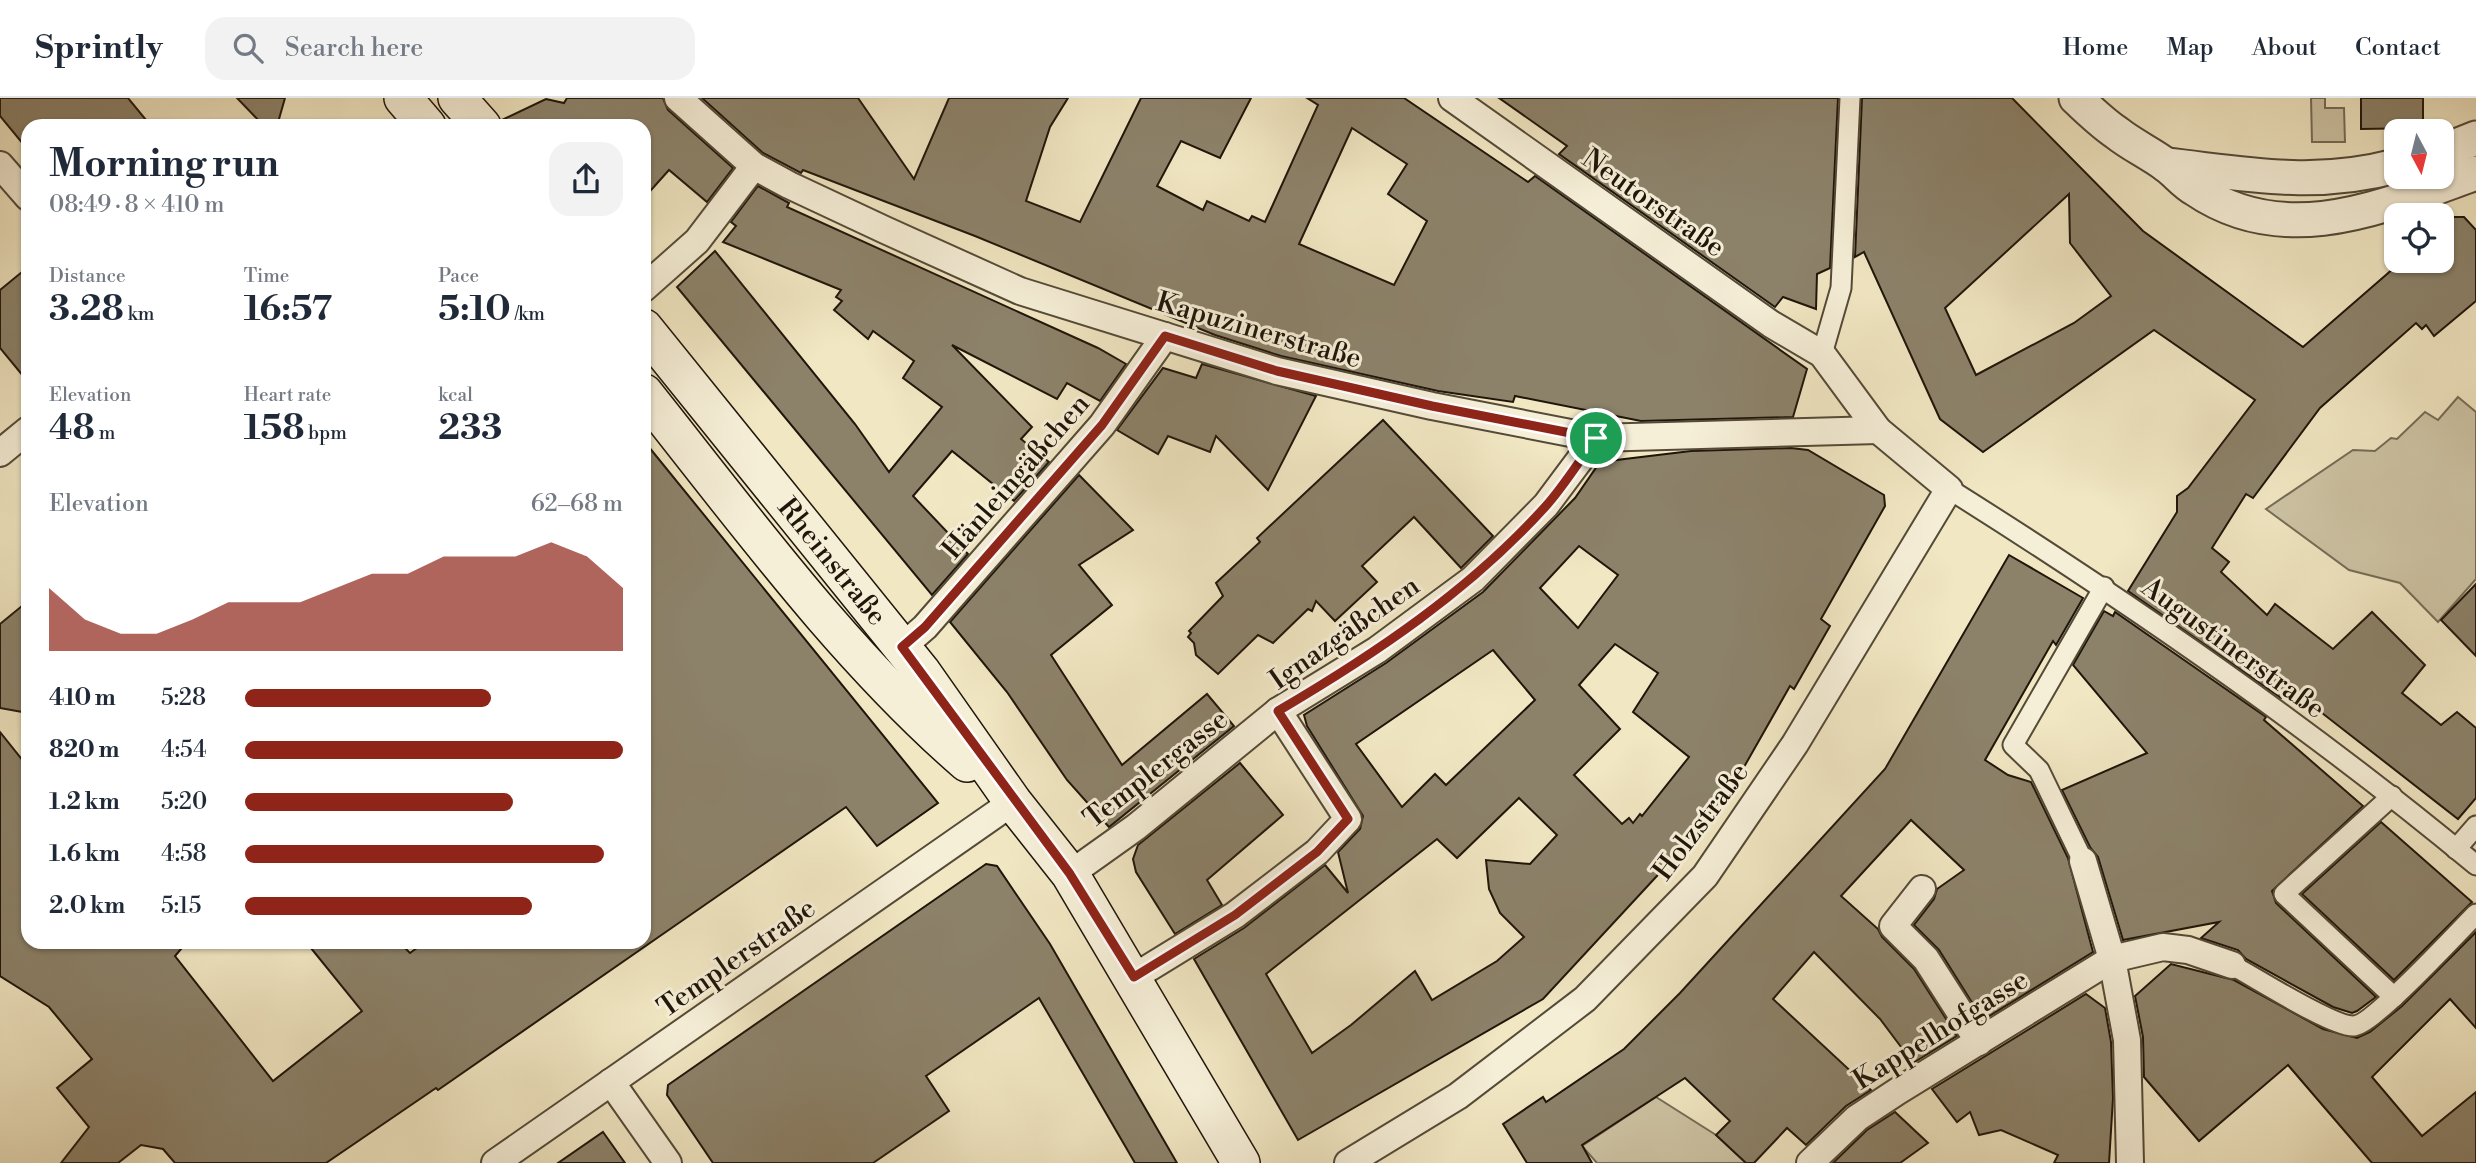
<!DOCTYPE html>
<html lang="en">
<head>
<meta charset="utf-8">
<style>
  :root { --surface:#fff; --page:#f2f2f3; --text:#1f2937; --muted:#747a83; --line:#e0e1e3; --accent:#8f2418 }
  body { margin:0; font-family:"Libre Bodoni",serif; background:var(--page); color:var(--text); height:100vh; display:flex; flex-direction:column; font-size:26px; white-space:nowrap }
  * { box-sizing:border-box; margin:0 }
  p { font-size:23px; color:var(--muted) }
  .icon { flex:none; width:38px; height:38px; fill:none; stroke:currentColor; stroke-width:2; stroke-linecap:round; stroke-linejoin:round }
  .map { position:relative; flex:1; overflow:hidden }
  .drawer { position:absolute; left:21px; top:21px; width:630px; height:830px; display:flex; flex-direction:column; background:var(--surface); border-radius:21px; box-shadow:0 2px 5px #0004 }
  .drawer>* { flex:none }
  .needle { width:46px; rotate:173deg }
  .fabs { position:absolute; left:2384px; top:21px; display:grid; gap:14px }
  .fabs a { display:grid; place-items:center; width:70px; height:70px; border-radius:14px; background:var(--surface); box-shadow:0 2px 5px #0004; font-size:35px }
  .pin { position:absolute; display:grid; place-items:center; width:60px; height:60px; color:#fff; margin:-30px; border:4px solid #fff; border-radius:50%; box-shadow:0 2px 7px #0007 }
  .round { display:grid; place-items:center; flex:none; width:74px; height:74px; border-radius:21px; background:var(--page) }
  .head { display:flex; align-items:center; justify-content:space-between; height:119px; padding:0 28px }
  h1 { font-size:38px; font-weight:800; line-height:52px }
  .figures { display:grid; grid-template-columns:repeat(3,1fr); gap:10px; height:119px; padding:7px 28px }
  .figures div { display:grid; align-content:center }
  .figures b { font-size:35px; font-weight:800 }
  .figures small { font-size:19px; font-weight:400 }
  .figures p { font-size:19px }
  .chart { height:196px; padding:14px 28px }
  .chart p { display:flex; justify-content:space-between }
  .chart svg { width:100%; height:126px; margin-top:7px; fill:var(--accent); opacity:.7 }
  ul { padding:0 28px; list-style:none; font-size:23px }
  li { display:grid; grid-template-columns:112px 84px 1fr; align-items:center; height:52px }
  li i { height:18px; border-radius:9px; background:var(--accent) }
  header { display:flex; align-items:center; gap:42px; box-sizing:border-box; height:98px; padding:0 35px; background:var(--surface); border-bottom:2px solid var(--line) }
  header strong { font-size:33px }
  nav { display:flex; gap:38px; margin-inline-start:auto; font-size:24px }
  .search { width:490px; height:63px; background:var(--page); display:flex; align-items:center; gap:18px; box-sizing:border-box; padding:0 24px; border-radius:21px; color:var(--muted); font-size:26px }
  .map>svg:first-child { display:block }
</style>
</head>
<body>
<header>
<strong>Sprintly</strong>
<div class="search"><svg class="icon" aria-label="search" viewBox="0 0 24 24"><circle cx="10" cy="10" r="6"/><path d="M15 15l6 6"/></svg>Search here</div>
<nav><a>Home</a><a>Map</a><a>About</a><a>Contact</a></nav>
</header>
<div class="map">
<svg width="2476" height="1065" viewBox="0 0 2476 1065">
  <rect width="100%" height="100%" fill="#f1e7c3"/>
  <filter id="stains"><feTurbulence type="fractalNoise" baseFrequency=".00286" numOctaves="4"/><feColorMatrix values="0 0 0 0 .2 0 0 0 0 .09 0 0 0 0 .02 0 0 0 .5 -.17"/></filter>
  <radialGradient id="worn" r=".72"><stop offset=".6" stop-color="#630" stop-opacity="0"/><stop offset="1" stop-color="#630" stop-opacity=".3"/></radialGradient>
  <g fill="#cdc3a4" stroke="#766c57" stroke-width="2">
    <polygon points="2311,0 2325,0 2325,10 2344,10 2345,44 2312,44"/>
    <polygon points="2458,299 2476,314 2476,481 2438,524 2400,485 2349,472 2266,411 2353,352 2375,353 2391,340 2397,341 2425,314 2438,322"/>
    <polygon points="1656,999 1716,1037 1746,1065 1597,1065 1582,1048"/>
  </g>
  <g fill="#8c826a" stroke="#1f150a" stroke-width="2" fill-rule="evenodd">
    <polygon points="0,0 128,0 151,28 28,28 28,52 0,18"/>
    <polygon points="237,0 285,0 277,28 264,28"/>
    <polygon points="567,0 663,0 668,12 733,70 707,104 669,72 644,100 644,28 502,28 502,22 546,1 564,5"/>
    <path d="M 702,0 L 858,0 L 914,81 L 949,0 L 1068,0 L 1050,29 L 1026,103 L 1080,124 L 1141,0 L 1251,0 L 1220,60 L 1181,43 L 1157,88 L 1203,112 L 1207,103 L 1249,123 L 1252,118 L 1265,124 L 1318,7 L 1307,0 L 1404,0 L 1528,84 L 1535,78 L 1807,271 L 1793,319 L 1641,323 L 1515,298 L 1513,304 L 1438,293 L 1281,258 L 1215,237 L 975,138 L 803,72 L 801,75 L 763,55 ZM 1352,30 L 1407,66 L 1388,96 L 1427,123 L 1394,187 L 1299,146 Z"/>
    <polygon points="1499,0 1838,0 1830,170 1817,176 1816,211 1783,199 1775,209 1559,56 1567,48"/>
    <path d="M 1862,0 L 2012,0 L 2143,133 L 2303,249 L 2402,163 L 2441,163 L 2441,129 L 2453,119 L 2464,119 L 2476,132 L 2476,203 L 2434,238 L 2426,227 L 2422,231 L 2416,225 L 2320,310 L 2253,400 L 2246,396 L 2212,450 L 2229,464 L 2221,474 L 2267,517 L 2275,506 L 2333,551 L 2372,514 L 2425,567 L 2402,595 L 2441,627 L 2457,614 L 2476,630 L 2476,700 L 2458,721 L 2290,590 L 2281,600 L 2128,493 L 2177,414 L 2177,398 L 2188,390 L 2255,302 L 2154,232 L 1983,354 L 1940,321 L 1864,154 L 1855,159 ZM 2069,96 L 2070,145 L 2111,198 L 2074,225 L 1976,277 L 1945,210 Z"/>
    <polygon points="2361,0 2423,0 2423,30 2361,31"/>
    <polygon points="758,88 789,105 787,109 1098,250 1126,266 1100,303 1067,285 1057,301 952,247 1032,329 1021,341 1049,364 1014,403 952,353 913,398 968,456 932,497 677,189 715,153 855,326 889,374 942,309 903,280 914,263 873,233 868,241 834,212 842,203 836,199 841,192 723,144 736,128 731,124"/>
    <polygon points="28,169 28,284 0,250 0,192"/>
    <polygon points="1202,266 1316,298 1268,392 1216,338 1210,354 1168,338 1158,356 1117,332 1163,270 1196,280"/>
    <polygon points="1383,322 1493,438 1461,470 1414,419 1362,468 1377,484 1335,523 1316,503 1312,513 1308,511 1273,545 1258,537 1218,576 1196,557 1194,545 1188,539 1191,535 1189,533 1223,498 1216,485 1260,444 1257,440"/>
    <polygon points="644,343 938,705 877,748 846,709 438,992 436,990 326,1065 175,1065 163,1051 141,1047 118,1065 61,1065 89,1029 57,990 92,961 49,909 0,878 0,634 28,669 28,844 187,844 175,858 273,983 362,913 306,844 399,844 410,855 425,844 644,844"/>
    <path d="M 1791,350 L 1808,352 L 1884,397 L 1885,408 L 1821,521 L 1830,528 L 1794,591 L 1790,588 L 1744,669 L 1693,739 L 1543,901 L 1298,1042 L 1194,861 L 1244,830 L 1325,767 L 1348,795 L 1338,754 L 1360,731 L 1363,718 L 1307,628 L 1304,617 L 1386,565 L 1483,494 L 1575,400 L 1600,364 L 1691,353 ZM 1579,448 L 1618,477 L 1578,530 L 1540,490 ZM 1615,546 L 1658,575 L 1633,614 L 1689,659 L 1642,718 L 1640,716 L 1633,725 L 1629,720 L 1622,726 L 1574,677 L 1620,631 L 1579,587 ZM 1493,552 L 1535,602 L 1446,687 L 1435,676 L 1402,709 L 1356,646 ZM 1519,700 L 1557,737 L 1530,766 L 1486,762 L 1489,791 L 1500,815 L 1524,839 L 1497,863 L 1432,902 L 1415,873 L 1351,927 L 1312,955 L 1266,876 L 1437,741 L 1457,760 Z"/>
    <polygon points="1079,377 1133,432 1079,467 1112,507 1051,557 1122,667 1207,596 1234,628 1109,729 1067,682 1007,594 950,524"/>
    <polygon points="2009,457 2083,500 2056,547 2053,543 1985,662 2008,677 2031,684 2068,760 2093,854 1983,922 1939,852 1914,827 1934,801 1937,791 1964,772 1911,722 1841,798 1878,831 1882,839 1914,871 1957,938 1913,965 1880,921 1814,854 1773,901 1871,992 1846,1008 1806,1047 1787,1030 1754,1065 1746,1065 1716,1037 1730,1023 1685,980 1582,1047 1592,1065 1527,1065 1503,1026 1543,999 1546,1004 1624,951 1680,895 1885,671"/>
    <polygon points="2476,486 2476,558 2441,522"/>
    <polygon points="28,503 28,615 0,610 0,526"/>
    <polygon points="2104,513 2113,518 2115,514 2266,619 2264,622 2363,708 2272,793 2276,805 2376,899 2357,913 2352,915 2333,909 2246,861 2238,852 2201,840 2219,824 2123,842 2098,759 2090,749 2062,692 2147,655 2073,567"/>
    <polygon points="1240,665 1283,717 1207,782 1222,807 1175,836 1136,774 1133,761 1138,747"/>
    <polygon points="2381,724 2472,804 2394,882 2302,796"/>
    <polygon points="986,766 997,768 1050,846 1177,1065 1135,1065 1039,900 926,978 949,1013 873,1065 713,1065 667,997 668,987"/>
    <polygon points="2476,834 2476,930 2450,901 2372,979 2422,1038 2476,994 2476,1065 2372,1065 2288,967 2199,1043 2144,979 2143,939 2135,898 2171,866 2234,882 2323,931 2357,940 2370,934 2402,908"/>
    <polygon points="2086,896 2105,910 2111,944 2113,1000 2109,1065 2054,1065 2058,1057 2001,1032 1979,1037 1970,1014 1957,1024 1932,991"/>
    <polygon points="1895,1014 1928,1045 1900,1065 1833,1065 1867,1032"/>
    <polygon points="603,1034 625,1065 558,1065"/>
  </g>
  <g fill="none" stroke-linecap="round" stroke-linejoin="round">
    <g stroke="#544a38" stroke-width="23">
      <g id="pedestrian">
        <polyline points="1822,256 1841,190 1850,0"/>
        <path d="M 1949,391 C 2132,506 2310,629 2476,767"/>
        <polyline points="2392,698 2284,796 2394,899"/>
        <polyline points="2456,751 2476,728"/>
        <polyline points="2083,763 2039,672 2013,647 2104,489"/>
        <path d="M 2232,867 C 2256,880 2331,928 2353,928 C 2372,928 2458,834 2476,816"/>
      </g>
    </g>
    <g stroke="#544a38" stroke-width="30">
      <g id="minor">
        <polyline points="678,0 754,68 789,87 885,132 1020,193 1277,273 1432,308 1596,340 1878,332"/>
        <polyline points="0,67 28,99"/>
        <polyline points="644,190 697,143 754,68"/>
        <polyline points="0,355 28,332"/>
        <polyline points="902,549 925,529 1102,327 1165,238"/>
        <polyline points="2083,763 2112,861 2127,942 2130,1065"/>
        <polyline points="1070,776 1136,729 1278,613 1377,552 1473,481 1546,407 1596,340"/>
        <polyline points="1922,791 1893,828 1926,861 1979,944"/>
        <polyline points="1134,879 1235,817 1317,754 1348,721 1278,613"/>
        <polyline points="611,984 668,1065"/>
        <polyline points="495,1065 1013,704"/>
        <polyline points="1348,1065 1458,998 1585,901 1705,778 1795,646 1949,391 1878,332 1822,256 1771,226 1452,0"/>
        <polyline points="1810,1065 1857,1020 1898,993 2112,861 2163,849 2188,852 2232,867"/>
      </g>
    </g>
    <g stroke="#544a38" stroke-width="37">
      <g id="tertiary">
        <path d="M 2076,0 C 2089,12 2102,25 2117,35 C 2132,47 2150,55 2166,67 C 2176,74 2184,85 2195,91 C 2286,153 2384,108 2476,75"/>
        <polyline points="2441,54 2476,40"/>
        <path d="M 2166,67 C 2249,76 2313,90 2396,68"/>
      </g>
    </g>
    <g stroke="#1f150a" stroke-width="40">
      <g id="secondary">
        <polyline points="403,0 427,28"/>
        <polyline points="457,0 482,28"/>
        <polyline points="644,230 921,573 1013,704 1070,776 1241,1065"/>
        <path d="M 644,295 C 745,422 844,558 967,665"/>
      </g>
    </g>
    <use href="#pedestrian" stroke="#f6efd8" stroke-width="19"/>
    <use href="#minor" stroke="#f6efd8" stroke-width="26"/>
    <use href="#tertiary" stroke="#f6efd8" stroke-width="33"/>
    <use href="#secondary" stroke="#f6efd8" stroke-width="37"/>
  </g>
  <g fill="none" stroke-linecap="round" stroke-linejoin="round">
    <g stroke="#fff" stroke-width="14">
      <path id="route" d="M 1165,238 L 1277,273 L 1432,308 L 1596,340 C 1579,363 1564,388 1545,409 C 1469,493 1375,556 1278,613 L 1348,721 L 1317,754 L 1235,817 L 1134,879 L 1070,776 L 902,549 L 925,529 L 1102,327 Z"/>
    </g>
    <use href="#route" stroke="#8f2418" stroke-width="9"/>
  </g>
  <g text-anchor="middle" stroke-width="6" stroke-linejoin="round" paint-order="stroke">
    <g font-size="28" fill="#1f150a" stroke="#f6efd8">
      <text transform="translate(1654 104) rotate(35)" y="10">Neutorstraße</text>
      <text transform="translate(1259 231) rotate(16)" y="10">Kapuzinerstraße</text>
      <text transform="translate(1015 378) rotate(-49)" y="10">Hänleingäßchen</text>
      <text transform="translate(833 463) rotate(51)" y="10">Rheinstraße</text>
      <text transform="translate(1344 534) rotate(-35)" y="10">Ignazgäßchen</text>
      <text transform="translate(2234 549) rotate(36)" y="10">Augustinerstraße</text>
      <text transform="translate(1155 670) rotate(-38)" y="10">Templergasse</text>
      <text transform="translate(1700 723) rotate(-53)" y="10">Holzstraße</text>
      <text transform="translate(736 859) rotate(-35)" y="10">Templerstraße</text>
      <text transform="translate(1940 931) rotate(-32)" y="10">Kappelhofgasse</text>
    </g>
  </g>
  <rect width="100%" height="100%" filter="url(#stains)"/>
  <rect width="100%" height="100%" fill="url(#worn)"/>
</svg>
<div class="fabs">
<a><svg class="needle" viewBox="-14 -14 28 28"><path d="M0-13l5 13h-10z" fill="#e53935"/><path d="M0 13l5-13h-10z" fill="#747a83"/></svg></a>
<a><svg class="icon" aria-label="locate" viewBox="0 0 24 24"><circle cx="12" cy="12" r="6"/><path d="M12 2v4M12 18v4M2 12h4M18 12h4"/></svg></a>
</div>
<div class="pin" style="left:1596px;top:340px;background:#1e9e55"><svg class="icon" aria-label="arrive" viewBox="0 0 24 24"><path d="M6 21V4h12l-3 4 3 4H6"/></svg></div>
<section class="drawer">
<div class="head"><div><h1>Morning run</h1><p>08:49 · 8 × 410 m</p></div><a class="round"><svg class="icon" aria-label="share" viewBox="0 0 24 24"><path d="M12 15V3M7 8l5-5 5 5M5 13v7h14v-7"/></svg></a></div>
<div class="figures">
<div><p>Distance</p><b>3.28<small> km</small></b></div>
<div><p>Time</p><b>16:57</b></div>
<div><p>Pace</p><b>5:10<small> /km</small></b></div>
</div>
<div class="figures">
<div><p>Elevation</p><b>48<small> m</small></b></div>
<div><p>Heart rate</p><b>158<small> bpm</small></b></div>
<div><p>kcal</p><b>233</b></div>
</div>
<div class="chart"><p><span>Elevation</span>62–68 m</p>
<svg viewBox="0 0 160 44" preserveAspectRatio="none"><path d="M0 44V22L10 33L20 38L30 38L40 33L50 27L60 27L70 27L80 22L90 17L100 17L110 11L120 11L130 11L140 6L150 11L160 22V44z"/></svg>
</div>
<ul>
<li><b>410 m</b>5:28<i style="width:65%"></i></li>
<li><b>820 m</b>4:54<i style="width:100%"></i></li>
<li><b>1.2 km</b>5:20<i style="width:71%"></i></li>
<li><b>1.6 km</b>4:58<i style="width:95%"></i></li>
<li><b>2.0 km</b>5:15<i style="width:76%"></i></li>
</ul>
</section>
</div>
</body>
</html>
